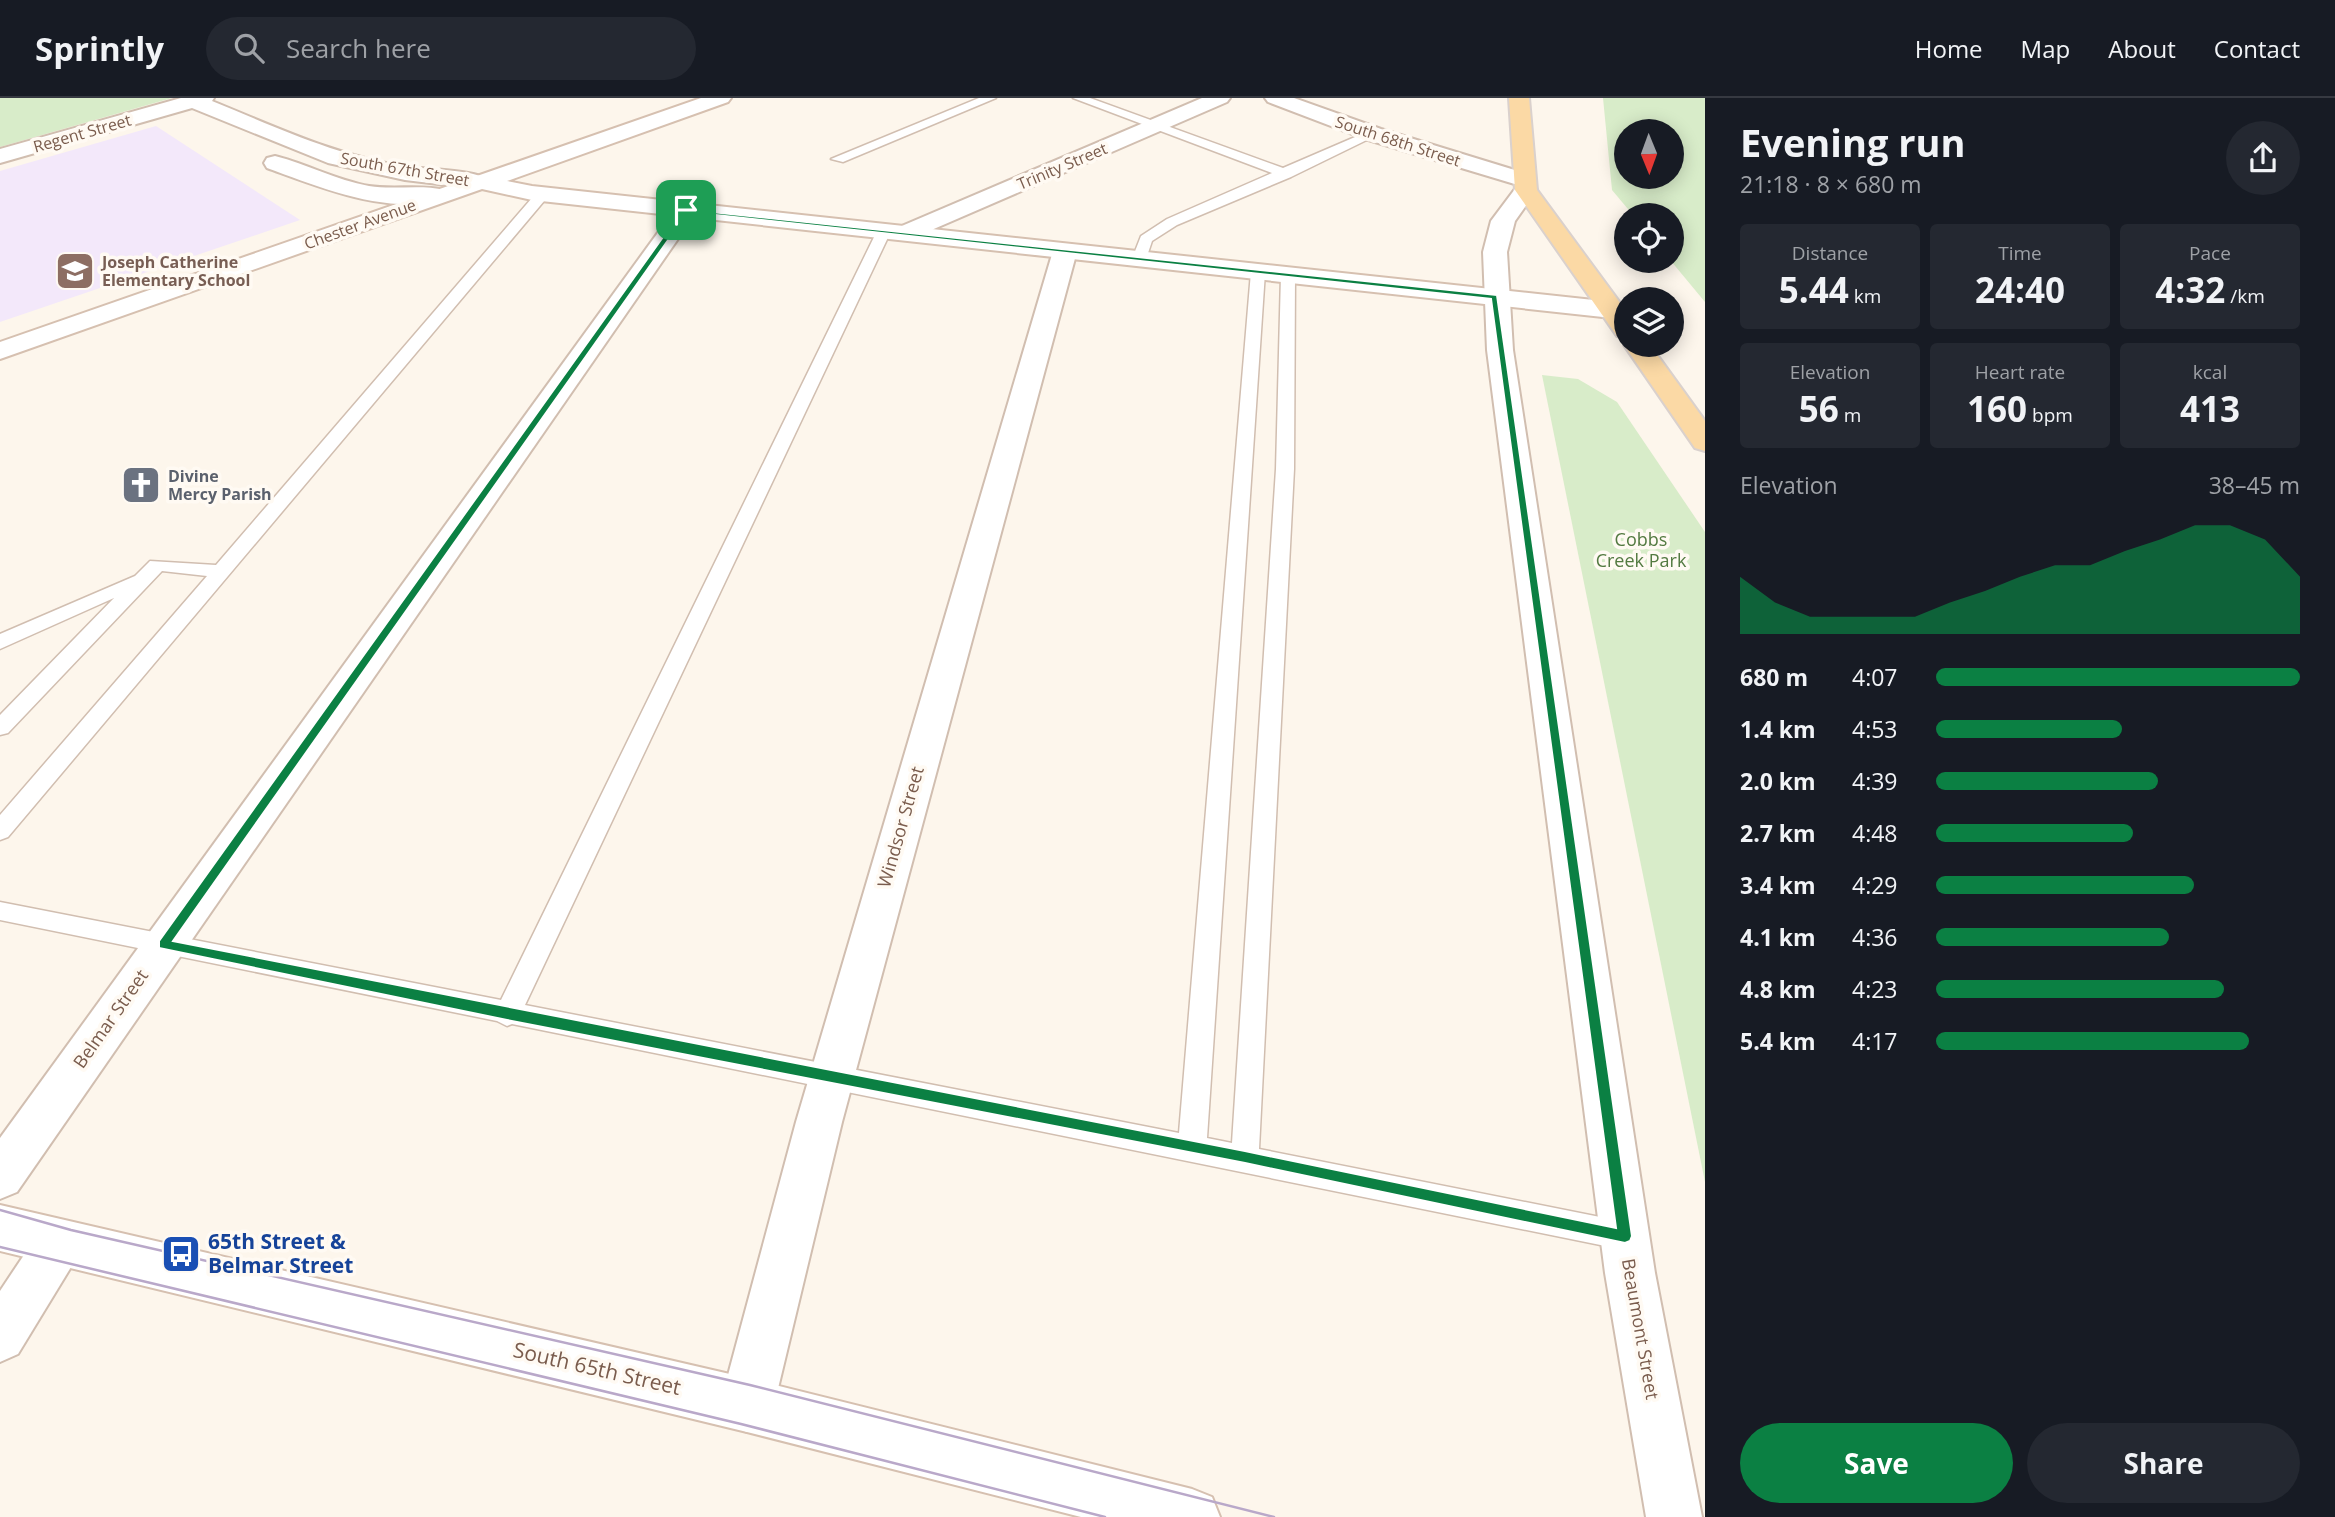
<!DOCTYPE html>
<html lang="en">
<head>
<meta charset="utf-8">
<style>
  :root { --surface:#171b24; --page:#242831; --text:#f1f3f6; --muted:#9ea1a6; --line:#363941; --accent:#0b8043 }
  body { margin:0; font-family:"Open Sans",sans-serif; background:var(--page); color:var(--text); height:100vh; display:flex; flex-direction:column; font-size:26px; white-space:nowrap }
  * { box-sizing:border-box; margin:0 }
  p { font-size:23px; color:var(--muted) }
  .icon { flex:none; width:38px; height:38px; fill:none; stroke:currentColor; stroke-width:2; stroke-linecap:round; stroke-linejoin:round }
  .map { position:relative; flex:1; overflow:hidden }
  .panel { display:flex; flex-direction:column; background:var(--surface); width:630px }
  .panel>* { flex:none }
  .needle { width:46px; rotate:179deg }
  .tools { position:absolute; left:1614px; top:21px; display:grid; gap:14px }
  .tools a { display:grid; place-items:center; width:70px; height:70px; border-radius:50%; background:var(--surface); box-shadow:0 4px 18px #0003; font-size:35px }
  .pin { position:absolute; display:grid; place-items:center; width:60px; height:60px; color:#fff; margin:-30px; border-radius:14px; box-shadow:0 4px 10px #0006 }
  .round { display:grid; place-items:center; flex:none; width:74px; height:74px; border-radius:37px; background:var(--page) }
  .overview { display:flex; align-items:center; justify-content:space-between; height:119px; padding:0 35px }
  h1 { font-size:38px; font-weight:700; line-height:52px }
  .stats { display:grid; grid-template-columns:repeat(3,1fr); gap:10px; height:119px; padding:7px 35px }
  .stats div { display:grid; align-content:center; border-radius:7px; background:var(--page); text-align:center }
  .stats b { font-size:35px; font-weight:700 }
  .stats small { font-size:19px; font-weight:400 }
  .stats p { font-size:19px }
  .chart { height:196px; padding:14px 35px }
  .chart p { display:flex; justify-content:space-between }
  .chart svg { width:100%; height:126px; margin-top:7px; fill:var(--accent); opacity:.7 }
  .action { display:flex; gap:14px; margin-top:auto; padding:14px 35px }
  .action a { flex:1; height:80px; border-radius:42px; background:var(--accent); color:#fff; font-size:28px; font-weight:700; line-height:80px; text-align:center }
  .action a+a { background:var(--page); color:var(--text) }
  ul { padding:0 35px; list-style:none; font-size:23px }
  li { display:grid; grid-template-columns:112px 84px 1fr; align-items:center; height:52px }
  li i { height:18px; border-radius:9px; background:var(--accent) }
  header { display:flex; align-items:center; gap:42px; box-sizing:border-box; height:98px; padding:0 35px; background:var(--surface); border-bottom:2px solid var(--line) }
  header strong { font-size:33px }
  nav { display:flex; gap:38px; margin-inline-start:auto; font-size:24px }
  .search { width:490px; height:63px; background:var(--page); display:flex; align-items:center; gap:18px; box-sizing:border-box; padding:0 24px; border-radius:38px; color:var(--muted); font-size:26px }
  main { display:flex; flex:1; min-height:0 }
  .map>svg:first-child { display:block }
</style>
</head>
<body>
<header>
<strong>Sprintly</strong>
<div class="search"><svg class="icon" aria-label="search" viewBox="0 0 24 24"><circle cx="10" cy="10" r="6"/><path d="M15 15l6 6"/></svg>Search here</div>
<nav><a>Home</a><a>Map</a><a>About</a><a>Contact</a></nav>
</header>
<main>
<div class="map">
<svg width="1705" height="1419" viewBox="0 0 1705 1419">
  <rect width="100%" height="100%" fill="#fdf6ec"/>
  <polygon fill="#f3e8fa" points="156,28 300,122 0,224 0,73"/>
  <g fill="#d8ecc9" fill-rule="evenodd">
    <polygon points="0,0 172,0 0,49"/>
    <path d="M 1603,0 L 1705,0 L 1705,204 L 1671,163 L 1671,117 L 1633,117 L 1612,92 ZM 1671,33 L 1671,79 L 1626,79 L 1626,33 Z"/>
    <polygon points="1542,277 1578,281 1617,304 1705,434 1705,1084"/>
  </g>
  <g fill="none" stroke-linecap="round" stroke-linejoin="round">
    <g stroke="#d1beb0" stroke-width="3">
      <g id="lane">
        <polygon points="979,0 996,0 843,64 831,61"/>
        <polygon points="1073,0 1090,0 1283,70 1369,33 1379,36 1291,79 1177,127 1152,143 1146,161 1139,165 1132,161 1141,138 1167,121 1272,75"/>
        <polygon points="538,93 550,96 8,739 0,742 0,717 207,478 162,473 8,635 0,637 0,617 114,500 0,551 0,536 135,478 150,463 216,467"/>
        <polygon points="884,129 891,133 525,907 1179,1035 1251,174 1258,170 1265,174 1207,1040 1232,1045 1276,371 1281,177 1288,173 1295,177 1294,371 1259,1051 1625,1124 1635,1128 1640,1138 1635,1148 1625,1152 512,926 507,928 497,923 0,822 0,804 501,902 877,133"/>
      </g>
    </g>
    <g stroke="#d1beb0" stroke-width="4">
      <g id="street">
        <path d="M 181,0 L 214,0 L 212,3 C 276,29 339,59 408,69 C 424,71 483,72 491,84 L 480,91 L 405,82 L 328,65 L 192,10 L 0,65 L 0,51 Z"/>
        <polygon points="1202,0 1230,0 1227,4 913,140 897,140 893,135 897,130"/>
        <polygon points="1265,0 1294,0 1381,31 1531,77 1534,82 1531,86 1537,92 1515,123 1507,154 1513,252 1655,1175 1702,1419 1646,1419 1605,1175 1487,252 1483,154 1491,123 1518,87 1365,41 1268,4"/>
        <path d="M 275,58 C 307,66 336,82 369,88 C 394,92 421,86 445,92 L 449,97 L 445,102 C 386,117 322,90 267,70 L 264,65 L 267,60 Z"/>
        <polygon points="686,105 694,107 698,112 17,1094 0,1101 0,1040 678,107"/>
        <polygon points="1065,146 1074,148 1077,153 842,1024 774,1307 766,1326 747,1334 728,1326 720,1307 796,1024 1053,153 1056,148"/>
        <polygon points="60,1123 78,1130 85,1146 18,1256 0,1264 0,1193 42,1130"/>
      </g>
    </g>
    <g stroke="#d6c0b0" stroke-width="4">
      <g id="secondary">
        <polygon points="701,0 731,0 728,4 507,83 532,88 1612,204 1621,207 1625,212 1621,217 1612,220 532,102 482,91 0,261 0,244"/>
        <polygon points="0,1107 747,1280 1192,1391 1212,1399 1220,1419 1081,1419 747,1334 0,1153"/>
      </g>
    </g>
    <g stroke="#dad1cd" stroke-width="4">
      <g id="primary">
        <polygon points="1509,0 1529,0 1537,92 1626,213 1626,240 1617,238 1515,92"/>
        <polygon points="1626,244 1626,247 1650,247 1705,323 1705,353 1695,350 1624,247"/>
      </g>
    </g>
    <use href="#lane" fill="#fff" fill-rule="evenodd"/>
    <use href="#street" fill="#fff" fill-rule="evenodd"/>
    <use href="#secondary" fill="#fff" fill-rule="evenodd"/>
    <use href="#primary" fill="#fbd9a5" fill-rule="evenodd"/>
    <g stroke="#b9a8c9" stroke-width="2.5">
      <polyline points="0,1112 71,1132 750,1287 1274,1419"/>
      <polyline points="0,1149 741,1326 1105,1419"/>
    </g>
  </g>
  <path fill="#0b8043" stroke="#fff" stroke-width="2" fill-rule="evenodd" d="M 683,111 L 1497,197 L 1632,1138 L 1630,1143 L 1625,1145 L 1245,1065 L 507,922 L 159,850 L 159,843 ZM 688,114 L 1491,201 L 1616,1130 L 1245,1053 L 173,843 Z"/>
  <defs>
    <g id="school-square" transform="scale(2.0125)"><rect x="-9" y="-9" width="18" height="18" rx="4" fill="#8d6e63" stroke="#fffaf3"/><path d="M0-5L7-2L0 1L-7-2ZM-4 1L0 2.5L4 1V4Q0 6-4 4Z" fill="#fff"/></g>
    <g id="church-square" transform="scale(2.0125)"><rect x="-9" y="-9" width="18" height="18" rx="4" fill="#6b7280" stroke="#fffaf3"/><path d="M-1.2-6h2.4v3.5h3.3v2.4h-3.3V6h-2.4V-.1h-3.3v-2.4h3.3Z" fill="#fff"/></g>
    <g id="bus-square" transform="scale(2.0125)"><rect x="-9" y="-9" width="18" height="18" rx="4" fill="#1a4fb4" stroke="#fffaf3"/><path d="M-5-6H5V4H4V6H2V4H-2V6H-4V4H-5ZM-3.5-4V0h7V-4ZM-3.5 1.2v1.5H-2V1.2ZM2 1.2v1.5H3.5V1.2Z" fill="#fff"/></g>
  </defs>
  <g fill-rule="evenodd">
    <use href="#school-square" x="75" y="173"/>
    <use href="#church-square" x="141" y="387"/>
    <use href="#bus-square" x="181" y="1156"/>
  </g>
  <g text-anchor="middle" stroke-width="7" stroke-linejoin="round" paint-order="stroke">
    <g font-size="16" fill="#7a5c4d" stroke="#fffaf3">
      <text transform="translate(82 35) rotate(-16)" y="6">Regent Street</text>
      <text transform="translate(1398 43) rotate(18)" y="6">South 68th Street</text>
      <text transform="translate(1062 68) rotate(-23)" y="6">Trinity Street</text>
      <text transform="translate(405 71) rotate(10)" y="6">South 67th Street</text>
      <text transform="translate(360 126) rotate(-20)" y="6">Chester Avenue</text>
    </g>
    <g font-size="16" font-weight="bold" fill="#785e54" stroke="#fffaf3" text-anchor="start">
      <text x="102" y="170">Joseph Catherine<tspan x="102" dy="18">Elementary School</tspan></text>
    </g>
    <g font-size="16" font-weight="bold" fill="#5b616d" stroke="#fffaf3" text-anchor="start">
      <text x="168" y="384">Divine<tspan x="168" dy="18">Mercy Parish</tspan></text>
    </g>
    <g font-size="18" fill="#537a41" stroke="#fffaf3">
      <text x="1641" y="448">Cobbs<tspan x="1641" dy="21">Creek Park</tspan></text>
    </g>
    <g font-size="18" fill="#7a5c4d" stroke="#fffaf3">
      <text transform="translate(901 729) rotate(-74)" y="6">Windsor Street</text>
      <text transform="translate(111 921) rotate(-55)" y="6">Belmar Street</text>
      <text transform="translate(1640 1231) rotate(80)" y="6">Beaumont Street</text>
    </g>
    <g font-size="21" font-weight="bold" fill="#164399" stroke="#fffaf3" text-anchor="start">
      <text x="208" y="1151">65th Street &amp;<tspan x="208" dy="24">Belmar Street</tspan></text>
    </g>
    <g font-size="21" fill="#7a5c4d" stroke="#fffaf3">
      <text transform="translate(597 1271) rotate(13)" y="7">South 65th Street</text>
    </g>
  </g>
</svg>
<div class="tools">
<a><svg class="needle" viewBox="-14 -14 28 28"><path d="M0-13l5 13h-10z" fill="#e53935"/><path d="M0 13l5-13h-10z" fill="#9ea1a6"/></svg></a>
<a><svg class="icon" aria-label="locate" viewBox="0 0 24 24"><circle cx="12" cy="12" r="6"/><path d="M12 2v4M12 18v4M2 12h4M18 12h4"/></svg></a>
<a><svg class="icon" aria-label="layers" viewBox="0 0 24 24"><path d="M12 4l9 5-9 5-9-5zM3 14l9 5 9-5"/></svg></a>
</div>
<div class="pin" style="left:686px;top:112px;background:#1e9e55"><svg class="icon" aria-label="arrive" viewBox="0 0 24 24"><path d="M6 21V4h12l-3 4 3 4H6"/></svg></div>
</div>
<section class="panel">
<div class="overview"><div><h1>Evening run</h1><p>21:18 · 8 × 680 m</p></div><a class="round"><svg class="icon" aria-label="share" viewBox="0 0 24 24"><path d="M12 15V3M7 8l5-5 5 5M5 13v7h14v-7"/></svg></a></div>
<div class="stats">
<div><p>Distance</p><b>5.44<small> km</small></b></div>
<div><p>Time</p><b>24:40</b></div>
<div><p>Pace</p><b>4:32<small> /km</small></b></div>
</div>
<div class="stats">
<div><p>Elevation</p><b>56<small> m</small></b></div>
<div><p>Heart rate</p><b>160<small> bpm</small></b></div>
<div><p>kcal</p><b>413</b></div>
</div>
<div class="chart"><p><span>Elevation</span>38–45 m</p>
<svg viewBox="0 0 160 44" preserveAspectRatio="none"><path d="M0 44V24L10 33L20 38L30 38L40 38L50 38L60 33L70 29L80 24L90 20L100 20L110 15L120 11L130 6L140 6L150 11L160 24V44z"/></svg>
</div>
<ul>
<li><b>680 m</b>4:07<i style="width:100%"></i></li>
<li><b>1.4 km</b>4:53<i style="width:51%"></i></li>
<li><b>2.0 km</b>4:39<i style="width:61%"></i></li>
<li><b>2.7 km</b>4:48<i style="width:54%"></i></li>
<li><b>3.4 km</b>4:29<i style="width:71%"></i></li>
<li><b>4.1 km</b>4:36<i style="width:64%"></i></li>
<li><b>4.8 km</b>4:23<i style="width:79%"></i></li>
<li><b>5.4 km</b>4:17<i style="width:86%"></i></li>
</ul>
<div class="action"><a>Save</a><a>Share</a></div>
</section>
</main>
</body>
</html>
